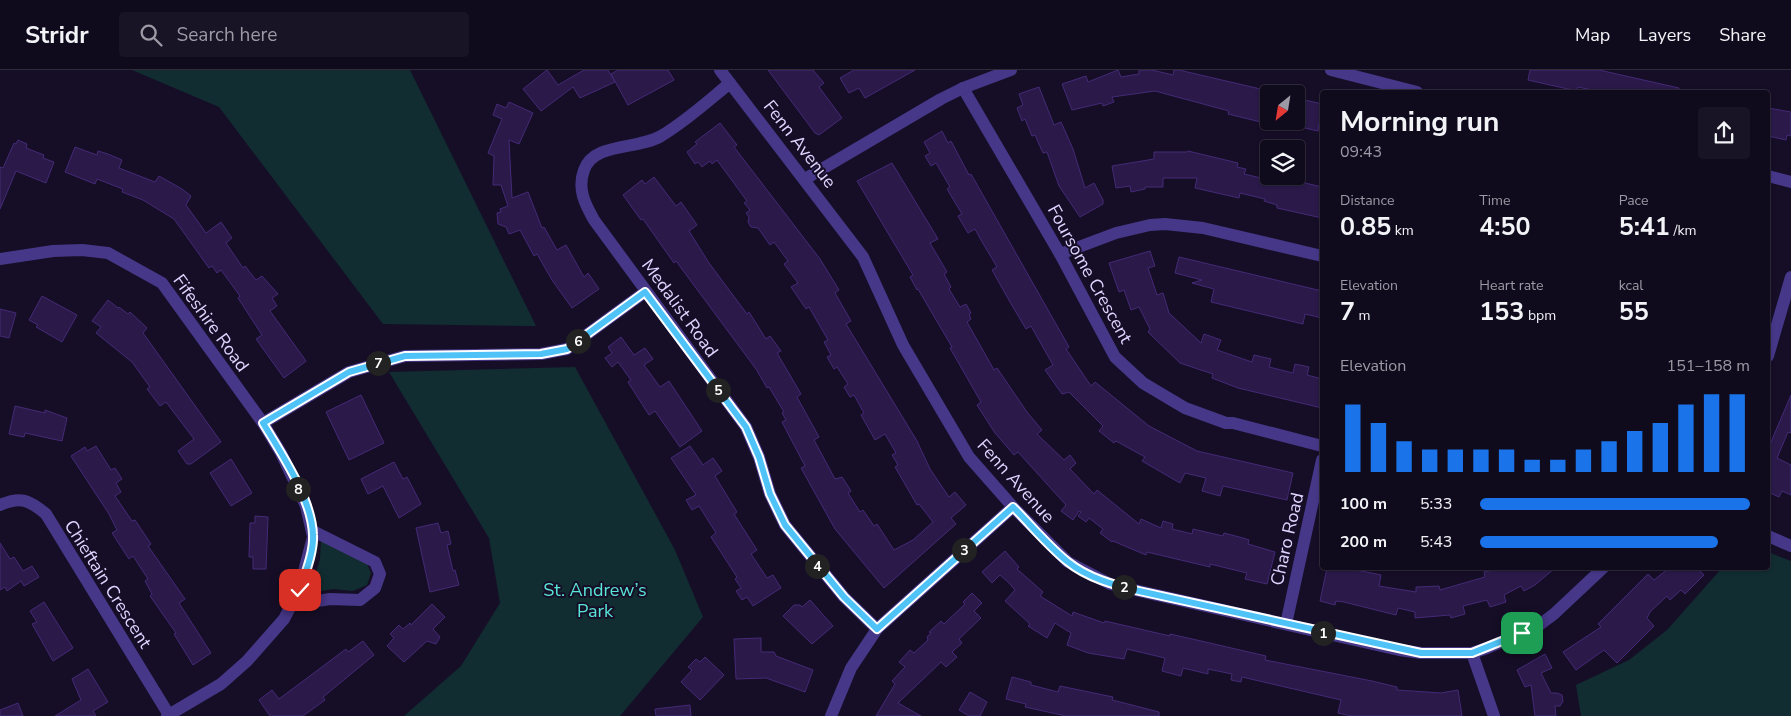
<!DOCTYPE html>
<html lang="en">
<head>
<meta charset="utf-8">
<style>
  :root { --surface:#100a1d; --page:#191326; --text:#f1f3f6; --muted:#9c9aa4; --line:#302b3b; --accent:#1a73e8 }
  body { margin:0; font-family:"Nunito Sans",sans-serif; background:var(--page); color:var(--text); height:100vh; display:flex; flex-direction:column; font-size:19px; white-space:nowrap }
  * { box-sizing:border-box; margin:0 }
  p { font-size:16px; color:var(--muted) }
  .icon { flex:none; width:28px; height:28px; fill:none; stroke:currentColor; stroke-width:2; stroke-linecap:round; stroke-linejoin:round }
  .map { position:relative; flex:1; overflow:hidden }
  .drawer { position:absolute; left:1320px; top:20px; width:450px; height:480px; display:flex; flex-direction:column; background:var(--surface); border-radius:5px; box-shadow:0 1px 4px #0004,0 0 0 1px var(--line) }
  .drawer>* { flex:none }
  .needle { width:32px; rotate:210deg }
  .buttons { position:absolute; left:1260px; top:15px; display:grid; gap:10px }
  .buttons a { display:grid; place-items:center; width:45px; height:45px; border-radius:5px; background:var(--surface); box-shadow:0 1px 4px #0004,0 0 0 1px var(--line); font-size:25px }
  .pin { position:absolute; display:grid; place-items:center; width:42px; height:42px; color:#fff; margin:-21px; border-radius:10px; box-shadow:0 2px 8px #0006 }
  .km { position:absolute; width:25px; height:25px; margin:-12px; border-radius:50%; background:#222; color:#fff; font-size:14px; line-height:25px; text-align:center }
  .round { display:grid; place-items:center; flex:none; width:52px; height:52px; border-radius:5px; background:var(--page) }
  .summary { display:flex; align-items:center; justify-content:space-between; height:85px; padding:0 20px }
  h1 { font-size:28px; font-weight:700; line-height:38px }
  .metrics { display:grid; grid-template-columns:repeat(3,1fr); gap:8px; height:85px; padding:5px 20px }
  .metrics div { display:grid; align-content:center }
  .metrics b { font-size:25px; font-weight:700 }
  .metrics small { font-size:14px; font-weight:400 }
  .metrics p { font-size:14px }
  .chart { height:140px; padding:10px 20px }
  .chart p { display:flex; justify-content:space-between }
  .chart svg { width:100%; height:90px; margin-top:5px; stroke:var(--accent); stroke-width:6 }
  ul { padding:0 20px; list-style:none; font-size:16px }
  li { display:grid; grid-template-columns:80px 60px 1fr; align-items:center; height:38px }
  li i { height:12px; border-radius:6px; background:var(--accent) }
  header { display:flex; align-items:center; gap:30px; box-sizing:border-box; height:70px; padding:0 25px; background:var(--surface); border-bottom:1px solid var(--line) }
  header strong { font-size:24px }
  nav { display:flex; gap:28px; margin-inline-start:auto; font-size:18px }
  .search { width:350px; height:45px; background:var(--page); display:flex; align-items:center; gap:12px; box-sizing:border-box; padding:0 18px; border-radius:5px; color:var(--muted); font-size:19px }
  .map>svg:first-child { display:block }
</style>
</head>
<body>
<header>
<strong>Stridr</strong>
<div class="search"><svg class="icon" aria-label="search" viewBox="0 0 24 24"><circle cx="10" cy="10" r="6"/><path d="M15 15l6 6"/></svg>Search here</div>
<nav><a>Map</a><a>Layers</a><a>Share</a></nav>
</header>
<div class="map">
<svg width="1791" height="646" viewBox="0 0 1791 646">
  <rect width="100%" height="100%" fill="#160e27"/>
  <g fill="#112d31">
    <polygon points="132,0 410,0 536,256 383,254 219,37"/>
    <polygon points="575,297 675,480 703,547 620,646 404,646 461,596 500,533 489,468 389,302"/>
    <polygon points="321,470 366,491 371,503 367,515 353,521 333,519 310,523 320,489"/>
    <polygon points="1768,482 1791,491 1791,646 1581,646 1576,615 1629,590 1667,560 1722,498 1768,498"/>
  </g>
  <g fill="#2a1949" stroke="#442a76">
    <polygon points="547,0 558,15 584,0 608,0 615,12 580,28 573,17 541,41 523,19"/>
    <polygon points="618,0 668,0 674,10 628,35 611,4"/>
    <polygon points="768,0 813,0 824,13 819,17 842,48 819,65 815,63"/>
    <polygon points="854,0 915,0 865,28 859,18 849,23 840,8"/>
    <polygon points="1118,0 1121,7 1139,4 1139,0 1152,0 1173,5 1174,0 1179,0 1269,21 1269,54 1228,44 1229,41 1155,21 1112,27 1114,32 1103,36 1102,33 1072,40 1062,14 1086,6 1088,12"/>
    <polygon points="1530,0 1599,0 1679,18 1679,22 1601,22 1578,17 1577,21 1528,10"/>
    <polygon points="1039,17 1054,55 1061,52 1073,79 1085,118 1094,113 1103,130 1103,134 1080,147 1059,116 1047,82 1043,83 1035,65 1032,66 1025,49 1022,51 1017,38 1023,35 1019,24"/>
    <polygon points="1296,28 1322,34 1318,61 1296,56"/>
    <polygon points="509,32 533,43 519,74 509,70 512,128 528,122 542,158 544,157 557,180 566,175 584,207 588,203 599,219 572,238 552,210 537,184 534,186 520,160 509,164 506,157 498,154 497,143 501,142 500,139 508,136 501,115 493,115 494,86 488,83 502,49 493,45 497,34 506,38"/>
    <polygon points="1768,38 1791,42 1791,66 1787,65 1786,70 1768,66"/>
    <polygon points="720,53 737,75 734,77 820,189 839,220 835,223 851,251 846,254 917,371 930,399 949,427 955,422 966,435 951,448 956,454 884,518 835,459 801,398 805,396 782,352 786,350 782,343 784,342 769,317 767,318 756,299 676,191 674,193 643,149 641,150 623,125 642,110 645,114 654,107 676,136 681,132 697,155 689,161 709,193 747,244 749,242 766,269 770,266 781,281 777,283 801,324 797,327 819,367 814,370 835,409 842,407 851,421 848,423 860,442 863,440 874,456 877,454 894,480 913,470 933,452 919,434 917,435 895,397 898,395 892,385 896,383 885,364 875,370 861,345 864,343 854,325 850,327 844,317 848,314 837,297 834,299 827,287 831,285 824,272 828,270 809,237 806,239 791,217 798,213 784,194 788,191 774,172 770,175 758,158 751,157 748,152 749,147 746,143 750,140 744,133 747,131 717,90 712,94 710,91 702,97 698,92 695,94 687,82 697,74 695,72"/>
    <polygon points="942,61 948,73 951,71 969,105 971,104 1069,277 1066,279 1091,316 1095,312 1149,356 1197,381 1293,403 1287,430 1223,416 1220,426 1202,421 1206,408 1185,403 1180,413 1142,391 1145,387 1116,371 1114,373 1099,361 1103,356 1069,322 1062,324 1045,300 1053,295 1031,256 1026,259 1010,232 992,200 997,197 981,170 975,159 968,163 958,146 962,144 947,119 950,117 936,93 931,96 925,86 930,83 924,72"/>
    <polygon points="18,70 27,74 26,78 44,85 43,88 54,92 46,113 16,101 0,139 0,97 3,98 14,73 16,74"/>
    <polygon points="75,77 97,85 98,81 108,84 122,90 119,98 155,112 159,106 182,119 191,126 186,135 206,163 221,152 232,168 226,173 243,198 245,196 256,210 262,206 278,224 272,228 277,236 270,241 306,291 284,308 256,269 262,265 238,228 240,226 221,200 217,203 212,196 209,198 174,149 143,130 122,122 123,119 97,109 95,114 65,102"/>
    <polygon points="1188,81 1238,93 1237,97 1246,99 1244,104 1282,113 1284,108 1322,117 1322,148 1277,138 1277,135 1264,131 1265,129 1240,123 1239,128 1195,118 1197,108 1163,108 1163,117 1145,117 1145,119 1131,122 1130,116 1116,118 1112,96 1154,89 1154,82 1187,82"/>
    <polygon points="892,93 938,169 930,173 947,202 944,204 951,217 949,219 960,237 966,234 971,243 969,244 971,249 967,252 994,300 997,298 1027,342 1042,360 1037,364 1064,390 1070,385 1076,393 1070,399 1094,424 1097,420 1139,454 1141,449 1161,458 1163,451 1173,454 1172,459 1192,464 1193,459 1223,466 1224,463 1243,468 1249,470 1248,474 1275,482 1267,514 1245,509 1247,503 1210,494 1210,497 1147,482 1146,485 1113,471 1112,472 1100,463 1103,459 1089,448 1086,452 1078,446 1081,442 1079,441 1073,450 1061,441 1066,435 1018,382 1014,385 995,363 977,335 981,332 950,278 952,277 918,219 917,220 910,207 913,205 857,111"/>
    <polygon points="1150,181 1155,196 1148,198 1157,225 1163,223 1169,243 1201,273 1204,264 1221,270 1217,280 1252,292 1254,285 1271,289 1269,297 1293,303 1295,294 1309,297 1307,305 1322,309 1322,338 1238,318 1212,308 1213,304 1180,293 1148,262 1150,259 1139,237 1131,240 1124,220 1119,222 1109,193"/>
    <polygon points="1179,187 1322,221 1322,248 1305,244 1303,254 1211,232 1214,219 1192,213 1202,210 1175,203"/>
    <polygon points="42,226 77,245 62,272 36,257 38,255 29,250"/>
    <polygon points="108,230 118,238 119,237 128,244 130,242 147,258 143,263 221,372 191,394 187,394 178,381 194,369 166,332 160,336 147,319 150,317 132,292 96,263 101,257 92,251"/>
    <polygon points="0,239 16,243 9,268 0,266"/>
    <polygon points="621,267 634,285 645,278 653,289 644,295 660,317 669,311 702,361 680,377 655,341 649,345 628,312 631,310 618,292 612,297 605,288 612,283 608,277"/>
    <polygon points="361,325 384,373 349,390 326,342"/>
    <polygon points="1791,325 1791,363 1788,362 1777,388 1791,395 1791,425 1782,421 1779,427 1768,422 1768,379"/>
    <polygon points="15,336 45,343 45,340 67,348 62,371 25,363 24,367 9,364"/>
    <polygon points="96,376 111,400 115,398 122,409 116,413 121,422 115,426 132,451 135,450 151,474 148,476 185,529 179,533 211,583 193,595 174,564 176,563 150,526 152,524 145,511 148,509 133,486 129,489 112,463 117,460 109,444 71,386 85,377 87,381"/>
    <polygon points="690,376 703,395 713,388 722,401 715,406 737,442 734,444 757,480 751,484 767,508 773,505 781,518 753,536 747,527 742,530 736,521 741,518 735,509 737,507 711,467 716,463 699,436 692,440 686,430 696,425 671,388"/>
    <polygon points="231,389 252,423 231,436 210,403"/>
    <polygon points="394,392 403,409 407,407 421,434 399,448 383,416 368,424 361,409"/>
    <polygon points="255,446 268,447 266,499 253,499 253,487 249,487 250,453 255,453"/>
    <polygon points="438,453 441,463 448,461 451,474 447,475 453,501 455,500 459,515 430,522 416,458"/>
    <polygon points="0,473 10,489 14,487 23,501 32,496 39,507 24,516 21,511 7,521 5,517 0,520"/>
    <polygon points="1005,481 1019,497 1017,499 1043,522 1040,526 1072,546 1073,542 1104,553 1105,551 1170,566 1170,564 1201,571 1266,586 1265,590 1372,611 1397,617 1397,620 1441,623 1458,620 1462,646 1351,646 1338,643 1341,630 1242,607 1241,612 1231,610 1232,604 1208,599 1208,604 1183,598 1181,606 1162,601 1165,588 1127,579 1124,589 1088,583 1067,575 1071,563 1055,553 1047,568 1028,556 1030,554 1005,531 1015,520 1008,512 1000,505 992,513 982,502"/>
    <polygon points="1327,498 1347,498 1381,505 1379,516 1416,522 1416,517 1439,516 1440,520 1485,507 1484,502 1501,498 1555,498 1535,515 1524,521 1521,516 1504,525 1506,532 1490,537 1487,530 1463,536 1465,544 1451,548 1450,545 1415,548 1415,542 1398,538 1396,545 1344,532 1336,531 1335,535 1320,531"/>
    <polygon points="1669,498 1697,498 1704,505 1685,524 1681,520 1670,530 1667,526 1650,542 1647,548 1654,556 1617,593 1604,580 1576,600 1563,582 1601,557 1598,554 1648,504 1654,510"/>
    <polygon points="972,523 982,533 974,541 981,548 959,569 962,573 952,582 957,587 946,597 941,592 898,633 921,646 876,646 895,614 892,611 905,597 899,592 910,580 914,583 928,570 927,567 931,563 929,562 941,551 944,554 965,534 963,532"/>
    <polygon points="810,530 833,556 812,574 783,546 794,535 800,535 802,537"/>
    <polygon points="44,532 73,578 53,591 32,554 37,552 30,541"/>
    <polygon points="432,534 445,547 433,559 440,567 436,574 427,571 404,592 387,576 394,568 390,564 399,555 403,559 410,553 411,555"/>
    <polygon points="761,568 761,582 774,582 776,586 813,600 805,622 766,608 736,609 734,569"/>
    <polygon points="363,571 374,585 323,627 325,630 303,646 270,646 259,630 272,620 279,629 346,579 348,582"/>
    <polygon points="1545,584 1552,598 1541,603 1551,623 1557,623 1562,625 1563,631 1560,636 1555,636 1556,646 1535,646 1531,615 1525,617 1517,600"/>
    <polygon points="705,587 724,605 700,630 681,612 692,600 688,597 696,589 700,592"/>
    <polygon points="88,599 108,632 93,641 96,646 55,646 81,630 72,609"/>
    <polygon points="1012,607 1031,612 1031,615 1058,622 1060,616 1113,627 1112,630 1124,633 1159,642 1159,646 1066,646 1025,637 1026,634 1006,629"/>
    <polygon points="970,622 987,632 980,646 969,646 959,640"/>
    <polygon points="18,633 23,646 0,646 0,640"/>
    <polygon points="690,635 691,646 656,646 655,639"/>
  </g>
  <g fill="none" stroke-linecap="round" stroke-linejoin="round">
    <g stroke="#463788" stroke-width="12">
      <polyline points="720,0 863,187 903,275 969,387 1013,437 1068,492 1110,514 1139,521 1399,580 1421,583 1472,583 1487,578 1538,556 1554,544 1603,498"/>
      <polyline points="1331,0 1417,22"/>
      <path d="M 730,13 C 708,31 685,52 661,66 C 638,80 594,72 584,100 C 577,119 585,134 594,150 L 746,357 L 759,387 L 770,424 L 785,455 L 844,527 L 877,559"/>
      <polyline points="963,18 1060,184 1115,287 1143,313 1185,338 1226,353 1233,353 1322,376"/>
      <polyline points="1768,106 1791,112"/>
      <polyline points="805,109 941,29 963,18 1011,0"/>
      <polyline points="1060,184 1116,163 1150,155 1165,154 1203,158 1322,186"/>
      <polyline points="0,189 53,181 82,180 108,183 162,213 263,353 281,383 306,436 313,467 299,520 284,549 247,591 221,614 167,646"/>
      <polyline points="1768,286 1791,207"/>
      <polyline points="263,353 349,302 405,286 541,284 567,279 645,222"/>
      <path d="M 0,435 C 21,426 29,430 46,444 L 169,645"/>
      <polyline points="1768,466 1791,476"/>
      <polyline points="293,535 330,529 360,530 375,518 380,504 375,492 313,461"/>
      <polyline points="1286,554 1322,390"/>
      <polyline points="1472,583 1494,646"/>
      <polyline points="831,646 851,598 877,559 1013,437"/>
    </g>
  </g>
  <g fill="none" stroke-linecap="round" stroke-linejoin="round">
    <g stroke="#fff" stroke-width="10">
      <path id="route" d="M 300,520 C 305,504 314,482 313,465 C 312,429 281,383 263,353 L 349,302 L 405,286 L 541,284 L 567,279 L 645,222 L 746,357 L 759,387 L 770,424 L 785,455 L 844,527 L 877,559 L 1013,437 C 1031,455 1048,476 1068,492 C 1088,508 1114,515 1139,521 L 1421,583 L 1472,583 L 1522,563"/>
    </g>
    <use href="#route" stroke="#4fc3f7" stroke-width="6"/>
  </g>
  <g text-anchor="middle" stroke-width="4" stroke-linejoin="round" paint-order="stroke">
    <g font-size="18" fill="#dfd4ff" stroke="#160e27">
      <text transform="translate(800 74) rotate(52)" y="6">Fenn Avenue</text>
      <text transform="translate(1090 204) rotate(61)" y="6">Foursome Crescent</text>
      <text transform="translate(680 238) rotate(54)" y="6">Medalist Road</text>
      <text transform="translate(211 253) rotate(54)" y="6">Fifeshire Road</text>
      <text transform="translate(1016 411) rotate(48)" y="6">Fenn Avenue</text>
      <text transform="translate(1287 469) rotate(-77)" y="6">Charo Road</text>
      <text transform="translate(108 514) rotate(58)" y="6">Chieftain Crescent</text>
    </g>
    <g font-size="18" fill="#59e6d8" stroke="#160e27">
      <text x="595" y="526">St. Andrew’s<tspan x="595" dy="21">Park</tspan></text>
    </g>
  </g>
</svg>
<div class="buttons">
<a><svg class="needle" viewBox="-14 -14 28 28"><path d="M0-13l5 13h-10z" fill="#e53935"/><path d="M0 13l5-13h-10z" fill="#9c9aa4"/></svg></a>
<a><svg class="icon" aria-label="layers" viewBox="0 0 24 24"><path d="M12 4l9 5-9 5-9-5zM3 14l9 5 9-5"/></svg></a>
</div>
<div class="pin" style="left:1522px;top:563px;background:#1e9e55"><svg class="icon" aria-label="arrive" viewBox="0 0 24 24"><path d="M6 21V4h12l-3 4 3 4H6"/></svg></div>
<div class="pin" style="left:300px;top:520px;background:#d93025"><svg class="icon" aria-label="check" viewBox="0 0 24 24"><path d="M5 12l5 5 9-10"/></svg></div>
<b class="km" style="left:1323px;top:563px">1</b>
<b class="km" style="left:1124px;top:517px">2</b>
<b class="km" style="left:964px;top:480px">3</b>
<b class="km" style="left:817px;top:496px">4</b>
<b class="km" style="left:718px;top:320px">5</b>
<b class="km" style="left:578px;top:271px">6</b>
<b class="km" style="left:378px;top:293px">7</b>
<b class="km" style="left:298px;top:419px">8</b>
<section class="drawer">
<div class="summary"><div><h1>Morning run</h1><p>09:43</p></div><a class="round"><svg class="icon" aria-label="share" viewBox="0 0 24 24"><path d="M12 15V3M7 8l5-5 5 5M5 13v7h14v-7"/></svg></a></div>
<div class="metrics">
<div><p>Distance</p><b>0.85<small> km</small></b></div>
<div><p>Time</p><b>4:50</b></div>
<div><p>Pace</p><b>5:41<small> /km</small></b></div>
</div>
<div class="metrics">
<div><p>Elevation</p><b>7<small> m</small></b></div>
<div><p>Heart rate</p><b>153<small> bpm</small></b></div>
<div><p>kcal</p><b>55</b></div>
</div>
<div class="chart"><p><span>Elevation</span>151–158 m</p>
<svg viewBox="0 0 160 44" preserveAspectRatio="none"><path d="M5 44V11M15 44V20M25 44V29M35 44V33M45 44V33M55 44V33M65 44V33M75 44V38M85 44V38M95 44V33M105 44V29M115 44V24M125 44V20M135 44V11M145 44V6M155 44V6"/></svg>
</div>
<ul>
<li><b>100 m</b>5:33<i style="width:100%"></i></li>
<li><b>200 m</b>5:43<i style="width:88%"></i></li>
</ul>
</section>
</div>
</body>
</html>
